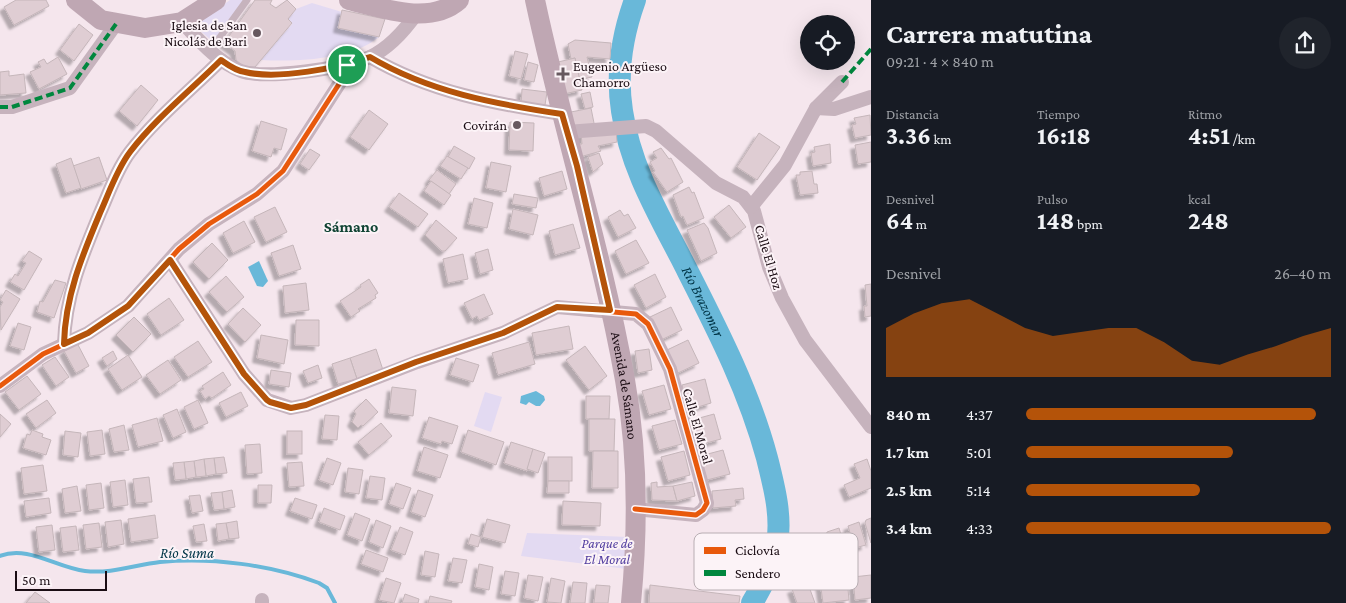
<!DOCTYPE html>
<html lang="es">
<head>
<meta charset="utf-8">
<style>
  :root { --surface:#171b24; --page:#20242c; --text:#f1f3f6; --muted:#9ea1a6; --accent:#b45309 }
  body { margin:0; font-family:"Crimson Pro",serif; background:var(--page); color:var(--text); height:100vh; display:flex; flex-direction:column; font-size:19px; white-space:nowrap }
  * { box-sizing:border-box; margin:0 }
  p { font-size:16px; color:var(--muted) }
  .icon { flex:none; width:28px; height:28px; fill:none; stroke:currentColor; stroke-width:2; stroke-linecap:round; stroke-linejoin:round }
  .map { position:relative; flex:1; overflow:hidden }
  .details { display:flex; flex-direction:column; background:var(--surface); width:475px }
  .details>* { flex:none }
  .fabs { position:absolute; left:800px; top:15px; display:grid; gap:10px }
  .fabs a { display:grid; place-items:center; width:55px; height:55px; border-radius:50%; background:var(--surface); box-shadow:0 5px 20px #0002; font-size:25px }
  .scale { position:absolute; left:15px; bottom:12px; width:92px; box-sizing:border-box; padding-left:5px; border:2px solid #1a0c13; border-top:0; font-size:14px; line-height:18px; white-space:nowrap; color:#1a0c13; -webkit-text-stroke:4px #fcf3f7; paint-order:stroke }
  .pin { position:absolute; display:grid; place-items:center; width:42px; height:42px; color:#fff; margin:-21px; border:2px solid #fff; border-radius:50%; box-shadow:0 1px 5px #0007 }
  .round { display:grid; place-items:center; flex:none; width:52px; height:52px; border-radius:26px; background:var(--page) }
  .summary { display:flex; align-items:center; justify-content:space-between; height:85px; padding:0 15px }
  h1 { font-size:28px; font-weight:700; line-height:38px }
  .metrics { display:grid; grid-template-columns:repeat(3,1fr); gap:8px; height:85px; padding:5px 15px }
  .metrics div { display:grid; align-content:center }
  .metrics b { font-size:25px; font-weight:700 }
  .metrics small { font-size:14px; font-weight:400 }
  .metrics p { font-size:14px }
  .chart { height:140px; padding:10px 15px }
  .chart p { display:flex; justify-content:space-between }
  .chart svg { width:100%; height:90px; margin-top:5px; fill:var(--accent); opacity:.7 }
  ul { padding:0 15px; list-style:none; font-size:16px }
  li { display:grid; grid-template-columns:80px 60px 1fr; align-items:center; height:38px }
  li i { height:12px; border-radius:6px; background:var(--accent) }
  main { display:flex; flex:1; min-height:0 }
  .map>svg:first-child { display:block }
</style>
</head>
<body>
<main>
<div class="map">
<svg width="871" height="603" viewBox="0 0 871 603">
  <defs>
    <filter id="shadow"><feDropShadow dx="-4.5" dy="4.5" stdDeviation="1" flood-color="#0004"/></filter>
  </defs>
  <rect width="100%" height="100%" fill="#f5e6ed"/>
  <g fill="#e3daf2">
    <polygon points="230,0 244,0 215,39 211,40 196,27 197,24"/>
    <path d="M 312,3 L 342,12 L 338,28 L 379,37 C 351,60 295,62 261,60 L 292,24 L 288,19 L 296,9 Z"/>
    <polygon points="485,392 502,397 491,432 474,426"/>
    <polygon points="527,533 628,537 627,569 521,556"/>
  </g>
  <g fill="#69b8d9">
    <polygon points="259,261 268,281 263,287 257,286 248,267"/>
    <polygon points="536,391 544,396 545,400 540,406 536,406 529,402 526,405 520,403 521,396"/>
  </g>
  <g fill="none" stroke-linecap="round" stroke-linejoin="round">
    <path stroke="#69b8d9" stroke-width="4" d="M 0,556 C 28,545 57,568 85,571 C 111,574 135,565 160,562 C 212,557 271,565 319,583 L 327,588 L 335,603"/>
    <path stroke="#69b8d9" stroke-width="22" id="s1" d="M 635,0 C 622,36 616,73 622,111 C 630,165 656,210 681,258 C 714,323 748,387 767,458 C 774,486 782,516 777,544 C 773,565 763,585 752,603"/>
  </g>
  <g fill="#dfcdd3" stroke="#c5b6ba" filter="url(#shadow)">
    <polygon points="16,0 46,0 49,6 14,25 4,7"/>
    <polygon points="255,0 272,0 270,4 276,8 287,0 296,9 288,19 292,23 255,67 244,67 236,60 235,51 224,43"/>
    <polygon points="342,10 385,19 379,37 338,28"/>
    <polygon points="79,24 93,35 74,61 60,50"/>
    <polygon points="575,40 611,43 610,59 587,57 592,77 582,79 579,78 575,58 571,59 568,44"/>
    <polygon points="515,51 528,54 521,79 509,76"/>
    <polygon points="58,57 67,74 39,89 30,72 41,67 38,62 44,59 47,64"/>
    <polygon points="575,58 582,90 564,94 558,62"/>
    <polygon points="528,62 538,65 534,82 524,80"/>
    <polygon points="9,71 9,76 24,74 26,93 0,95 0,72"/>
    <polygon points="141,85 158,100 137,126 119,111"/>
    <polygon points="522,89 547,92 545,105 521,104"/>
    <polygon points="590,92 593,107 585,109 581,94"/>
    <polygon points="591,108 595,128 570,129 566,113"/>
    <polygon points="369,110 388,124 369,150 350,137"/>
    <polygon points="870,115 871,135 855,138 852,125 856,124 854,118"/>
    <polygon points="261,121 287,129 281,150 274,148 271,157 252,151"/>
    <polygon points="510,122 534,123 533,151 509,150"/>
    <polygon points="616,129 617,142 598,146 601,151 580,157 575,144 582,144 581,133"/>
    <polygon points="759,133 780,147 757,180 737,167"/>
    <polygon points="871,142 871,162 858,164 855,145"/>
    <polygon points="830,144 831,163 813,166 811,153 815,152 814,147"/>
    <polygon points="454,146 475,158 469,169 448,157"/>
    <polygon points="661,148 669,159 671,158 683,182 667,192 653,172 655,171 650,162 657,158 653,152"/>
    <polygon points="310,149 320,155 309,170 300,164"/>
    <polygon points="599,153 603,164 593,172 588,157"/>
    <polygon points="447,156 468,168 461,179 440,166"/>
    <polygon points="99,157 107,180 81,189 73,166"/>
    <polygon points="71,158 81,188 66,193 56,164"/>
    <polygon points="491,162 511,166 506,192 486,188"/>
    <polygon points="437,170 456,184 449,194 429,180"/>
    <polygon points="562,171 567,189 544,196 539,178"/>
    <polygon points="812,171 814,184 817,184 818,193 800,195 796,175 800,175 800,172"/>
    <polygon points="431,181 451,195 444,205 424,191"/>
    <polygon points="689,187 692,193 694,192 704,218 687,225 683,216 681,217 673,195"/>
    <polygon points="399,193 428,214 418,227 389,207"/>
    <polygon points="514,194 538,198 536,208 512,204"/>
    <polygon points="474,198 493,203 487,228 468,224"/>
    <polygon points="729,205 746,227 731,238 714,217"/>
    <polygon points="275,207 287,232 266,242 254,217"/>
    <polygon points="513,209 538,215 533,235 509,229"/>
    <polygon points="620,210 624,216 628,214 636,228 618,237 608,217"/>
    <polygon points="436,220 457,238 445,251 442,251 425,235"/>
    <polygon points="244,221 255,242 233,253 223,233"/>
    <polygon points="704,223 708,228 717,253 701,261 687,230"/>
    <polygon points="573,224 580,248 555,255 549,231"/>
    <polygon points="636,240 649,263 626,274 615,251"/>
    <polygon points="212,243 228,260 209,279 193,262"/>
    <polygon points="293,245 301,269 279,276 271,253"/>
    <polygon points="488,249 493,270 480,274 475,253"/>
    <polygon points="29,251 42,259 24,290 10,282 15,274 18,276 26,263 22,261"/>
    <polygon points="463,254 468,279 448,283 443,259"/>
    <polygon points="655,274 666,297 646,308 634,285"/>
    <polygon points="226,276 244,297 227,312 209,292"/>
    <polygon points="369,279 378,293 375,295 376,298 358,309 360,311 351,317 340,301 361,287 360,285"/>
    <polygon points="55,280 66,283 54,318 37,312 40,301 43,302"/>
    <polygon points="306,283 309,310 285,313 283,286"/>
    <polygon points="871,284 871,316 865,317 864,306 867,306 865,285"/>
    <polygon points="6,290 20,299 1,330 0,307 3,302 0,300"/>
    <polygon points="484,294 493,314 479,320 477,316 472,319 464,303"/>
    <polygon points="169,298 184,320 161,335 147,314"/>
    <polygon points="671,307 682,330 661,340 650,317"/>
    <polygon points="243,308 261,325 245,342 228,324"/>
    <polygon points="134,317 151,334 133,352 116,335"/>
    <polygon points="296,320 319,320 319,346 295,345"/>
    <polygon points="18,323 31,327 24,350 10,346"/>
    <polygon points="569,326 573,349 536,355 532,333"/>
    <polygon points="261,335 288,340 284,364 257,358"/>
    <polygon points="688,340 699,363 678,373 667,350"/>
    <polygon points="76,341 89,366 76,373 64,351"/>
    <polygon points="198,341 212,362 188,377 174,357"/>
    <polygon points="529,342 535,364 498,375 492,353"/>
    <polygon points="585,346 607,376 589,390 566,360"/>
    <polygon points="376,349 383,370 357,379 350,358"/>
    <polygon points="649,349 652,370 638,373 635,351"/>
    <polygon points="113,351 117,359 107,366 102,358"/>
    <polygon points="128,355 142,377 122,390 108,369"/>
    <polygon points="55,357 69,377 56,386 42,365"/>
    <polygon points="350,358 357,379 338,384 332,364"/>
    <polygon points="456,358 479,365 473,382 450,375"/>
    <polygon points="168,360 181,380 160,394 146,375"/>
    <polygon points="318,365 322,378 308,383 303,371"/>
    <polygon points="271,370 291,373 289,387 269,384"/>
    <polygon points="223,372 231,385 212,398 209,396 205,399 200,391 204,389 202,386"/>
    <polygon points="27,376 41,394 19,410 5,392"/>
    <polygon points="705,379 711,403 688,410 682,385"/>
    <polygon points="664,385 671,409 649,415 642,391"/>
    <polygon points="392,387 416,390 413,416 389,413"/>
    <polygon points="241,392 248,406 226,417 219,403"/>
    <polygon points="586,396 610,396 609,419 586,419"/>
    <polygon points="366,399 378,412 363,426 361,425 358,428 352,422 356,414 354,411"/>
    <polygon points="47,400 56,413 36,428 26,414"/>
    <polygon points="198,400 208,423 194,429 184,407"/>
    <polygon points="177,409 186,432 173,438 163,415"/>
    <polygon points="0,414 11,424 0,437"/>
    <polygon points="714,414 721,439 699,445 692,420"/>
    <polygon points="325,415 339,416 337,440 322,439"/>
    <polygon points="429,417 458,426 452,444 442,441 441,444 422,438"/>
    <polygon points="157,418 163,441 138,447 132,425"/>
    <polygon points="589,419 615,419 614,451 589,451"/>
    <polygon points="675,420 682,444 659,450 652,426"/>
    <polygon points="381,423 392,436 369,455 358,442"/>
    <polygon points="124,425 129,450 114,452 109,429"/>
    <polygon points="32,430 43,434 42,437 51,440 46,455 23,448 27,434 30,435"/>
    <polygon points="102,430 105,454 90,456 87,432"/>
    <polygon points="468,430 504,442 496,465 461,452"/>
    <polygon points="65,431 81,433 78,457 63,455"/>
    <rect x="287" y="431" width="15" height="23"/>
    <polygon points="511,442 533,449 527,471 504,463"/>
    <polygon points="260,444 262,473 247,474 245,445"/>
    <polygon points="424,447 448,455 440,478 417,471"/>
    <polygon points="533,449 545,453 538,473 527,469"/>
    <polygon points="723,450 730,474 707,480 700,456"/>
    <polygon points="593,451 618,451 618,488 592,488"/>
    <polygon points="684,451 690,475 668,481 661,457"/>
    <polygon points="224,457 227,473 216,474 214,458"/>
    <rect x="548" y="457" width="24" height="24"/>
    <polygon points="214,458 216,474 206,476 204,459"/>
    <polygon points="327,458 341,463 333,485 319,480"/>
    <polygon points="204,459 206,476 196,477 194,461"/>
    <polygon points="867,459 871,471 871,488 849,497 844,485 860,478 854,464"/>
    <polygon points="194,461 196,477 186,479 184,462"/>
    <polygon points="184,462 186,479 175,480 173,463"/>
    <polygon points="302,462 304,486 289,487 287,463"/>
    <polygon points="43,465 47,491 24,494 21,468"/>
    <polygon points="348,468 363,470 359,494 345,492"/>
    <polygon points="370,476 385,478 382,500 366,498"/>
    <polygon points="149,477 152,502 136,503 133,479"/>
    <polygon points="125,480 128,505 113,507 110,482"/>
    <polygon points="548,481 569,481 569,493 547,493"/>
    <polygon points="657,482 657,487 673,486 677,501 652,500 651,483"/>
    <polygon points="692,482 695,496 677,501 673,486"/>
    <polygon points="101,483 104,508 89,510 86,485"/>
    <polygon points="396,483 411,488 403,509 389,504"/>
    <polygon points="258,485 272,485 271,503 258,503"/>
    <polygon points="77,486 81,511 65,513 62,489"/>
    <polygon points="743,488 744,499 735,500 736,506 713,508 712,491"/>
    <polygon points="232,490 235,507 224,509 222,492"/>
    <polygon points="418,490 433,495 425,517 411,512"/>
    <polygon points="222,492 224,509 214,510 211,493"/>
    <polygon points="200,495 203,511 192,513 189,496"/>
    <polygon points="49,498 51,513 26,517 24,501"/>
    <polygon points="295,498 317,505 312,519 290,511"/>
    <polygon points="563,501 601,503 600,526 562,525"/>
    <polygon points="324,508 345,516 340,530 319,522"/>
    <polygon points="355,513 370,519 362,541 347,535"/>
    <polygon points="155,515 158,538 131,542 128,519"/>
    <polygon points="871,518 871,543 865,523 866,520"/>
    <polygon points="487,519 510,525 505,543 482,537"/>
    <polygon points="121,520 124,544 108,547 105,522"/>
    <polygon points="376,520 391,526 383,548 369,542"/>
    <polygon points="237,521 239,538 229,539 226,523"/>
    <polygon points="859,522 866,545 851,549 846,533 850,533 848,526"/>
    <polygon points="99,523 102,547 86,549 83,525"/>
    <polygon points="226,523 229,539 218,541 216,524"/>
    <polygon points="204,524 207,541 196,542 193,526"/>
    <polygon points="52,525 55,550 39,552 36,527"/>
    <polygon points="76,526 79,550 63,552 60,528"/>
    <polygon points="400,527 413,532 405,555 391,550"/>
    <polygon points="839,528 846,551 832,555 826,535 827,532"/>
    <polygon points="471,534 481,537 478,547 468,544"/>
    <polygon points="366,550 388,558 383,572 361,564"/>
    <polygon points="425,551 439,554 435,577 421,575"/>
    <polygon points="453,558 467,560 462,583 448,581"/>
    <polygon points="479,564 493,567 489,590 475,587"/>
    <polygon points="505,571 519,573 515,596 501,594"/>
    <polygon points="528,575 543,577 538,601 524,598"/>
    <polygon points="871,575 871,598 855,600 853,577"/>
    <polygon points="386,578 401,583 394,603 379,600"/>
    <polygon points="551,578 565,581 561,603 547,602"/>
    <polygon points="847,578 849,600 823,603 820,581"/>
    <polygon points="573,582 587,583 585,603 570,603"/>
    <polygon points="808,584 815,603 797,603 792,589"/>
    <polygon points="596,585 610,586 608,603 594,603"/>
    <polygon points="650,585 740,596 739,603 649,603"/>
    <polygon points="35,592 50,603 26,603"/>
    <polygon points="405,594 419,599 418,603 402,603"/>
    <polygon points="430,596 452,601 451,603 428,603"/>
  </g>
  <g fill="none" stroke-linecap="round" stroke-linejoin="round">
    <polyline stroke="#c6b3bd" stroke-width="7" points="210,51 247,0"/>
    <g stroke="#c6b3bd" stroke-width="14">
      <path d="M 182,22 C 199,40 217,62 241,71 C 264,80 347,68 370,57 C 389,48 405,30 417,13"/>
      <path d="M 370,57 C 429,92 495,104 562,114"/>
      <polyline points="0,107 12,107 70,88 116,24"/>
      <polyline points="816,108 834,109 871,97"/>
      <polyline points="567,132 646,126 656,131 716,183 743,197 754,211 769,267 782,298 805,340 871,427"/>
      <polyline points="751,207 785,165 816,108 842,82"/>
      <polyline points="170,260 244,374 267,400 291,408 306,405 417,362 503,333 557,307 636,314 648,324 670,369 707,503 703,510 696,515 635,509"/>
      <path d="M 64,344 C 65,297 82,256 100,213 C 109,193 117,169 130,152 C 156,118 191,90 221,60"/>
      <polyline points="0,386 43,354 88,333 128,306 179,249 209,224 257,194 283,171 341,81 347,65"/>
      <polyline points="262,603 262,600"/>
    </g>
    <g stroke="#bfa7b3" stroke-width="20">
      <polyline points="76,0 101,20 145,28 182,22 216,0"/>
      <path d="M 349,0 C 382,8 430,26 459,0"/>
      <path id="s2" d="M 535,0 C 562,127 602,251 625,380 C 638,452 638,530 631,603"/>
    </g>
    <g stroke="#00873e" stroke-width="4" stroke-dasharray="8 4" stroke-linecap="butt">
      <polyline points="842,82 871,49"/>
      <polyline points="0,107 12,107 70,88 116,24"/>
    </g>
    <g stroke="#fcf3f7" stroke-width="8">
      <g id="cycleway">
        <polyline points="170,260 244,374 267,400 291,408 306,405 417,362 503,333 557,307 636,314 648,324 670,369 707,503 703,510 696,515 635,509"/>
        <polyline points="0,386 43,354 88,333 128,306 179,249 209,224 257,194 283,171 341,81 347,65"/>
      </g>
    </g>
    <use href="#cycleway" stroke="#e8590c" stroke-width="5"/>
  </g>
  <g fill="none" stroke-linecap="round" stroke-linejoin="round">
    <g stroke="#fff" stroke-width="10">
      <path id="route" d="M 370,57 C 429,92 495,104 562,114 L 577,166 L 610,310 L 557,307 L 503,333 L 416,362 L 306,405 L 291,408 L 270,402 L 267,400 L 244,374 L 170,260 L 128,306 L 88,333 L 64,344 C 65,297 82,256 100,213 C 109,193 117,169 130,152 C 156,118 191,90 221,60 C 228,65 236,71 245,72 C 278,80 338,68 370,57 Z"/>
    </g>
    <use href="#route" stroke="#b45309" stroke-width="6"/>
  </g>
  <g fill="#67585f" stroke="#fcf3f7" stroke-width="2">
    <circle cx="257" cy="33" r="5"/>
    <path d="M560.5 66.5h5v5h5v5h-5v5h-5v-5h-5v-5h5z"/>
    <circle cx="517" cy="125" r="5"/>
  </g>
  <g text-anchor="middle" stroke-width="4" stroke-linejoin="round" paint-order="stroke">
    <g font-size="14" fill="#1a0c13" stroke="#fcf3f7" text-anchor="end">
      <text x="247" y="30">Iglesia de San<tspan x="247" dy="16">Nicolás de Bari</tspan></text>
      <text x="573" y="71" text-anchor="start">Eugenio Argüeso<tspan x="573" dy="16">Chamorro</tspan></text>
      <text x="507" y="130">Covirán</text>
    </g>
    <g font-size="14" fill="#1a0c13" stroke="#fcf3f7">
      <text transform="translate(769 257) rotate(73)" y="5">Calle El Hoz</text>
      <text dy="5" stroke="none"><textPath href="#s2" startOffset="396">Avenida de Sámano</textPath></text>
      <text transform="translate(698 426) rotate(74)" y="5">Calle El Moral</text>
    </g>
    <g font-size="14" font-style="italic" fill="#5440a1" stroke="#fcf3f7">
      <text x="607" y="548">Parque de<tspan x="607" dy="16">El Moral</tspan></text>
    </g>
    <g font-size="15" font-style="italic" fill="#003547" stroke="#fcf3f7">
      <text dy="5" stroke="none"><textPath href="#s1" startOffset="321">Río Brazomar</textPath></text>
      <text x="187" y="558">Río Suma</text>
    </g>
    <g font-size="16" font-weight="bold" fill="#104333" stroke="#fcf3f7">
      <text x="351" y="232">Sámano</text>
    </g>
  </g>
  <rect x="694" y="533" width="164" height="57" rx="8" fill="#fcf3f7" stroke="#b8aeb3" stroke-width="1"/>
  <rect x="704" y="547" width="22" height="7" fill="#e8590c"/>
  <rect x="704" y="570" width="22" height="6" fill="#00873e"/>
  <g font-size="14" fill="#1a0c13">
    <text x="735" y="555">Ciclovía</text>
    <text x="735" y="578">Sendero</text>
  </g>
</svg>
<div class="fabs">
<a><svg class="icon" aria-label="locate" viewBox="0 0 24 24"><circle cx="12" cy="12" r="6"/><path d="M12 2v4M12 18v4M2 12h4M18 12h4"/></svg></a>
</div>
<div class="scale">50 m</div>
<div class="pin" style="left:347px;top:65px;background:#1e9e55"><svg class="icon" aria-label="arrive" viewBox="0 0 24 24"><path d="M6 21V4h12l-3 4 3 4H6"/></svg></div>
</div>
<section class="details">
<div class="summary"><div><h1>Carrera matutina</h1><p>09:21 · 4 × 840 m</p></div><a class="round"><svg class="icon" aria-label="share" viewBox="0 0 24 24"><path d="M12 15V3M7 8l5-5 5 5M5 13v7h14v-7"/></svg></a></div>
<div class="metrics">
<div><p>Distancia</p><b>3.36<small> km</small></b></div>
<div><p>Tiempo</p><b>16:18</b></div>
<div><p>Ritmo</p><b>4:51<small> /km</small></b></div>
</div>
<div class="metrics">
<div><p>Desnivel</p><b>64<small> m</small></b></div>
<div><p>Pulso</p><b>148<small> bpm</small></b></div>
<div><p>kcal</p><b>248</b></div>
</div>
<div class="chart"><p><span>Desnivel</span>26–40 m</p>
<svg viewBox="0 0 160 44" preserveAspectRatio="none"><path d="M0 44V20L10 13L20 8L30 6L40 13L50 20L60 24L70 22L80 20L90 20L100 27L110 36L120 38L130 33L140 29L150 24L160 20V44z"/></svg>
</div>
<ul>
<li><b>840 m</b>4:37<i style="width:95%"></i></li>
<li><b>1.7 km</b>5:01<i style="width:68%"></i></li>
<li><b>2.5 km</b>5:14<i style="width:57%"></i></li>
<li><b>3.4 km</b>4:33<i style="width:100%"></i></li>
</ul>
</section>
</main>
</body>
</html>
